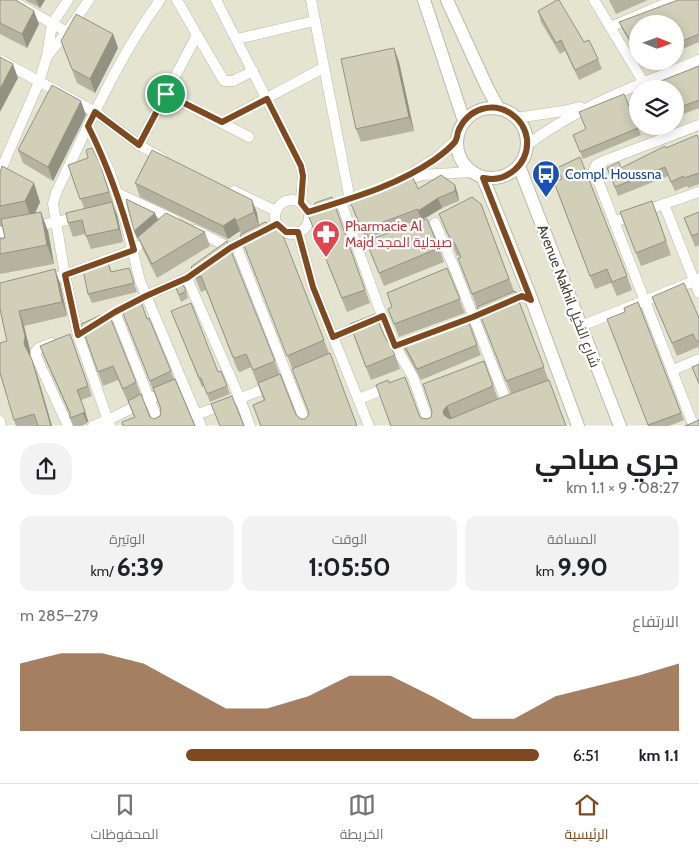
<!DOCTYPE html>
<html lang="ar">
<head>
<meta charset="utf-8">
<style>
  :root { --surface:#fff; --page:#f2f2f2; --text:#202124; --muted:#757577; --line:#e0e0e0; --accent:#7e491f }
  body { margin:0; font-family:Cabin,Cairo,sans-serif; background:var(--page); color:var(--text); direction:rtl; height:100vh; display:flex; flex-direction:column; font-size:19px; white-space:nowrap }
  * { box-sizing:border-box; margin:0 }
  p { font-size:16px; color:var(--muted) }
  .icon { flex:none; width:28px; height:28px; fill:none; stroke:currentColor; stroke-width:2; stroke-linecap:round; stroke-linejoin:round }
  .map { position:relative; height:426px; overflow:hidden; direction:ltr }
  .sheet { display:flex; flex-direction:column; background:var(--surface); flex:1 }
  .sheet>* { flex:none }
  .needle { width:32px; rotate:91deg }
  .tools { position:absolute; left:629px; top:15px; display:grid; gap:10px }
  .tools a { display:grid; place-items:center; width:55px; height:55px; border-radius:50%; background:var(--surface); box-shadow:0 2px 12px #0003; font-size:25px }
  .pin { position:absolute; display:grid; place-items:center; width:42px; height:42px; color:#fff; margin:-21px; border:2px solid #fff; border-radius:50%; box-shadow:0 1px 5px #0007 }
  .round { display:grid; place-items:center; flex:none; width:52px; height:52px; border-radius:20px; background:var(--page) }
  .head { display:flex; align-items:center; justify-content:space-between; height:85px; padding:0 20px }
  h1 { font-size:28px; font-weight:700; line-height:38px }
  .metrics { display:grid; grid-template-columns:repeat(3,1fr); gap:8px; height:85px; padding:5px 20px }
  .metrics div { display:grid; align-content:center; border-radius:12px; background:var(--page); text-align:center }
  .metrics b { font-size:25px; font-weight:700 }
  .metrics small { font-size:14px; font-weight:400 }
  .metrics p { font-size:14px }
  .chart { height:140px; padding:10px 20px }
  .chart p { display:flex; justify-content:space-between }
  .chart svg { width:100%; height:90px; margin-top:5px; fill:var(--accent); opacity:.7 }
  ul { padding:0 20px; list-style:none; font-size:16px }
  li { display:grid; grid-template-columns:80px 60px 1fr; align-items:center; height:38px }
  li i { height:12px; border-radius:6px; background:var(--accent) }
  .tabs { display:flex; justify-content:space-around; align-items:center; height:70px; border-top:1px solid var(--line); background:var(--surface); font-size:14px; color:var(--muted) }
  .tabs a { display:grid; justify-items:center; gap:2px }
  .tabs .current { color:var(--accent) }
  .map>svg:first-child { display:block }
</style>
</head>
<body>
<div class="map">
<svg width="699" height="426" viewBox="0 0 699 426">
  <rect width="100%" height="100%" fill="#f1f0e3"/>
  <path fill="#e4e4d1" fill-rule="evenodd" d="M 0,0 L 699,0 L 699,425 L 0,425 ZM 638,24 L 675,24 L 675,61 L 638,61 ZM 638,89 L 675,89 L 675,126 L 638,126 Z"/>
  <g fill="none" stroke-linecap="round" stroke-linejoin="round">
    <g stroke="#bbbaa6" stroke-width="11">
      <g id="minor">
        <polyline points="11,0 67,32"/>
        <polyline points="216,0 301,166 303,176 301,203"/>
        <polyline points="311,0 350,200"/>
        <polyline points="594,0 644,83"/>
        <polyline points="610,27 674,0"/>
        <polyline points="197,35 224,81 233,81 253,71"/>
        <polyline points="237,39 314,21"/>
        <polyline points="47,56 67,32 89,0"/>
        <polyline points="0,60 95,112 139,145 162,158"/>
        <polyline points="166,94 249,137"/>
        <polyline points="516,118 563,111 580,107"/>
        <polyline points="222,122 323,68"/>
        <polyline points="88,126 110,172 122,207 140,281 201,426"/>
        <polyline points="139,145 197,35 177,0"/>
        <path d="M 527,145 C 578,106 640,84 699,60"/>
        <polyline points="0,172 39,82 47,56 52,24 68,0"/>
        <polyline points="409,175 436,158 456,140"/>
        <polyline points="400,182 422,175 470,172"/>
        <polyline points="234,191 276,211"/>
        <polyline points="699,192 664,204 699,293"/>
        <polyline points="117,193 175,220"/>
        <circle cx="292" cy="217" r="17"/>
        <polyline points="341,202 378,305 395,346 413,377 430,426"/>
        <polyline points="614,222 664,204"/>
        <polyline points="435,223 456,272 507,403"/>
        <polyline points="33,227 80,217"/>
        <polyline points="195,230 230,248"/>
        <polyline points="0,232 16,230"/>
        <polyline points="298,232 313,287 369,426"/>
        <polyline points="236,245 307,426"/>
        <polyline points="219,256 230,248 277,224"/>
        <polyline points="187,278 240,399 250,426"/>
        <polyline points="44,280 65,275 133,250 138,246"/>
        <polyline points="506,303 522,296 531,300"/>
        <polyline points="115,312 160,426"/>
        <polyline points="99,322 146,296 187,278 203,267"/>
        <polyline points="581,326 699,279"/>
        <polyline points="333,337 364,324"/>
        <polyline points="52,343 39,348 36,351 36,356 68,426"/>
        <polyline points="673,370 699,359"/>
        <polyline points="359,399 389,387"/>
        <polyline points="196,415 272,386"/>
        <polyline points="0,421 1,426"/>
        <polyline points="93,426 108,420 168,390"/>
        <path d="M 110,426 L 78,335 L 65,275 L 53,204 L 56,193 C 88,127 117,59 160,0"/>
        <polyline points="697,426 692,422 594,170 596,165 604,161 699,125"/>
      </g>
    </g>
    <g stroke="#bbbaa6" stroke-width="14">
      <g id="tertiary">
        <polyline points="424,0 464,121"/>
        <polyline points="447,0 487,87 499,109"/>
        <circle cx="492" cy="143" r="35"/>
        <polyline points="519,166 620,426"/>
        <polyline points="483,178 528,290 578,426"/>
      </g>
    </g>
    <use href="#minor" stroke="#fff" stroke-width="10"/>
    <use href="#tertiary" stroke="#fff" stroke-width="12"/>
  </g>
  <g fill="#b5b29f">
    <polygon points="0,0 39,24 27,48 0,34"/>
    <polygon points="25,0 45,0 40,8"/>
    <polygon points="609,0 648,0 616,14"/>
    <polygon points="699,0 699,42 675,52 675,24 638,24 638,56 622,29 619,22"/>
    <polygon points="538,11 584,42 598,59 602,69 579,80 565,51 560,54 541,22"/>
    <polygon points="113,34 118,48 95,93 77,83 61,41"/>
    <polygon points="394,48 399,62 414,131 361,142 356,129"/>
    <polygon points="641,61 653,61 643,65"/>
    <polygon points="699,66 699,108 675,117 675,89"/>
    <polygon points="579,112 638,128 641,135 583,159 576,142 586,129"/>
    <polygon points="86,115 53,181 23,163 18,150"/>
    <polygon points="699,137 699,184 688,188 687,186 675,191 668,176 618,196 607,168 621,168 666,148"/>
    <polygon points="100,164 113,202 112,202 117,215 123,242 91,249 85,234 73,237 68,223 84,208 68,165"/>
    <polygon points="0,173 40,202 35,213 48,231 54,264 0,274 0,239 5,238 2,226 0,226"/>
    <polygon points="135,183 252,200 257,213 259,225 324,340 329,353 312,361 357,426 261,426 264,401 251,367 240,372 238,371 206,290 201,292 191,267 227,241 296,415 301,419 305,419 309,414 309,411 245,248 240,231 228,239 140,197"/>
    <polygon points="455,185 458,195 459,201 442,208 422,220 421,219 365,239 352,207 418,189"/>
    <polygon points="559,196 627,276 632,290 617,296 611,283 595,289"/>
    <polygon points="332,197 370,303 347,312 308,215"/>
    <polygon points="652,201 671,255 641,266 620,212"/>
    <polygon points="481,204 514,291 515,291 566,426 391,426 389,383 421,418 427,419 431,417 484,361 498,399 511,394 463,272 460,257 459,255 457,256 439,214"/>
    <polygon points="699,212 699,245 695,247 684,218"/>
    <polygon points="205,232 210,246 157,278 143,250 138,237"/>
    <polygon points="366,241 439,248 444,262 384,286"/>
    <polygon points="110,267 111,272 129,268 137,292 92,303 88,294"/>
    <polygon points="447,268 465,313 399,337 388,309 392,307 387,293"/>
    <polygon points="60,283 67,316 24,326 30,350 30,356 37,374 52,426 16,426 14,420 7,341 0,309"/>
    <polygon points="174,283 186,291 188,298 181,302"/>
    <polygon points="652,297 699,318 699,351 698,347 677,356"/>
    <polygon points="638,302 684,420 669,426 648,426 625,312"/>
    <polygon points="120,306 147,318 195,426 134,417 128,402 118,380 103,386 81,324 136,382 150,417 154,419 160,416 161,410"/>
    <polygon points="171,311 218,372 227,386 230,394 210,402 204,386 202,387"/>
    <polygon points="466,315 481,355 421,380 405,350 401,339"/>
    <polygon points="70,334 92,396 81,400 88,421 87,423 82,426 73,426 70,418 70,415 44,357 40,346"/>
    <polygon points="384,335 395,355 400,369 371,380 354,337"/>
  </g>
  <g fill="#939182">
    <polygon points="36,0 45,0 40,8"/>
    <polygon points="34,11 39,24 27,48 22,34"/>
    <polygon points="113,34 118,48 95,93 90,79"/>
    <polygon points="394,48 399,62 414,131 409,117"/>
    <polygon points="13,64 18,78 0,112 0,89"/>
    <polygon points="81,101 86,115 53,181 48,167"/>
    <polygon points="34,183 40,202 32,220 25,201"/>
    <polygon points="455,185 458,195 459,201 455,191"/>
    <polygon points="438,198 442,208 422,220 418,211"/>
    <polygon points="252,200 257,213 259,226 254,212"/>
    <polygon points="112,202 117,215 123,242 119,229"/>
    <polygon points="41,212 48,231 54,264 47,245"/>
    <polygon points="155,213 158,220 137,238 134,231"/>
    <polygon points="235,218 240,231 228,239 223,226"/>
    <polygon points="55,269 60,283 67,316 62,302"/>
    <polygon points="19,311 24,326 30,350 30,358 24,344"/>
    <polygon points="32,360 37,374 52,426 51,426"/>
    <polygon points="447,406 452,420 448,425 444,415 443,411"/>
    <polygon points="85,411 88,421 87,423 83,413"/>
  </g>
  <g fill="#d2cfb9" stroke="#939182">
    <polygon points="0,0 16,0 34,11 22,34 0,23"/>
    <polygon points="557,0 559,0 584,42 589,40 598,59 575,70 561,40 556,43 538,11"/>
    <polygon points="678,0 699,0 699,34 675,44 675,24 638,24 638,53 619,22"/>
    <polygon points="76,14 113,34 90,79 72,69 61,41"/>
    <polygon points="394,48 409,117 356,129 341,59"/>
    <polygon points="0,57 13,64 0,89"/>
    <polygon points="699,66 699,100 675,109 675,89 664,89 661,81"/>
    <polygon points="52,85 81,101 48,167 18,150"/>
    <polygon points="624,94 638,128 580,152 573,135 586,129 579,112"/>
    <polygon points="697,135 698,138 699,137 699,173 684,178 683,176 671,182 665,167 615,187 607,168 619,162 621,168 665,146 666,148"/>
    <polygon points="92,148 100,164 109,192 80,199 68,165 88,158 86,150"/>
    <polygon points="152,150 252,200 254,212 236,221 235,218 223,226 135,183"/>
    <polygon points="580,157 627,276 612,282 607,269 590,276 554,182 562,179 557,168"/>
    <polygon points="2,166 34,183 25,201 0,206 0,173"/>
    <polygon points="412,175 418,189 441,175 455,185 455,191 438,198 418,211 418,209 362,230 348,197"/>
    <polygon points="332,197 365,290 342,298 308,215 315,203"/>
    <polygon points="472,197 481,204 509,279 472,294 458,258 461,257 454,242 452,243 439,214"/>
    <polygon points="126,199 155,213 134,231"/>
    <polygon points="652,201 666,241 636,253 620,212"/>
    <polygon points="112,202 119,229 86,236 82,220 68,223 66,213"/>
    <polygon points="41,212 47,245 0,254 0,239 5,238 1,219"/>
    <polygon points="699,212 699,233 692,236 684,218"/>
    <polygon points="166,213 205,232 152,264 138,237"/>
    <polygon points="427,219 439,248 379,273 366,241"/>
    <polygon points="265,222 274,227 280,228 324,340 287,356 240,235"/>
    <polygon points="227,241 275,361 253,370 246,354 235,358 233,357 201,276 196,278 191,267"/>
    <polygon points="106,257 111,272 129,268 134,283 88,294 82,265"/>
    <polygon points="447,268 460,299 394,324 388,309 392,307 387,293"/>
    <polygon points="55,269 62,302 19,311 25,336 24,344 32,360 51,426 38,426 34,414 14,420 0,373 0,343 7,341 0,309 0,283"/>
    <polygon points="181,280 186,291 179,295 174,283"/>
    <polygon points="684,283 699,318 699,342 695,339 693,334 672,343 652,297"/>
    <polygon points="515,291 544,367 506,381 477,307"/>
    <polygon points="139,296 147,319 149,318 171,371 150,381 120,306"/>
    <polygon points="638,302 681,413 648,425 607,319 625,312 624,308"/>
    <polygon points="191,303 218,372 221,371 227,386 207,394 201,378 199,378 171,311"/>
    <polygon points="108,312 136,382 123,389 113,366 98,372 81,324"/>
    <polygon points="375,314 384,335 395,355 366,367 350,324"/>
    <polygon points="466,315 477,345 417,369 401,339"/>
    <polygon points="70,334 88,386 77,390 85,411 83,413 70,418 70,413 40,346"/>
    <polygon points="330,353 357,426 261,426 253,405 265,400 258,383 280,374 296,415 301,419 305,419 309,414 308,410 292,369"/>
    <polygon points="484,361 493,386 447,406 443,411 444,415 450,419 505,396 549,380 566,426 391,426 376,385 388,380 389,383 405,377 419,415 421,418 427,419 431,417 432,411 423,384"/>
    <polygon points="699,364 699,384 692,367"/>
    <polygon points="175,379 195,426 123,426 122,422 135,417 128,401 141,394 150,417 154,419 160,416 161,409 153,388"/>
    <polygon points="232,396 244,426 220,426 211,404"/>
    <polygon points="699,420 699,426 685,426"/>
  </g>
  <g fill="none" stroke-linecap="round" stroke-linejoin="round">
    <g stroke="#fff" stroke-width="10">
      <path id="route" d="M 166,94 L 222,122 L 267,99 L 301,166 L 303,176 L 301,203 L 308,212 C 352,198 396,186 434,160 C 441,155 449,149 455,142 C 457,139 457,136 458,132 C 462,121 471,112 482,109 C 503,103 524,118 527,139 C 529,164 507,183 483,178 L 531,300 L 522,296 L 473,317 L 395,346 L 383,316 L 333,337 L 313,287 L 298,232 L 286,232 L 277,224 L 230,248 L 187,278 L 146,296 L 115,312 L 78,335 L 65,275 L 134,250 C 122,206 108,166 88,126 L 95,112 L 139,145 Z"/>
    </g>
    <use href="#route" stroke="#7e491f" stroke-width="6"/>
  </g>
  <defs>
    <g id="bus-pin" transform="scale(1.4375)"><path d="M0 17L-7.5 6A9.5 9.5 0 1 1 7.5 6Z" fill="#1a4fb4" stroke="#fff"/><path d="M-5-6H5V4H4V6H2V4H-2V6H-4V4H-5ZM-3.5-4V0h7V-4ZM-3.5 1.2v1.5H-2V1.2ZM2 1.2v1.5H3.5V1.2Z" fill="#fff"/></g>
    <g id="pharmacy-pin" transform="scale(1.4375)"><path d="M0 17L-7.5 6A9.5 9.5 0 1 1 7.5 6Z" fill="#e0444e" stroke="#fff"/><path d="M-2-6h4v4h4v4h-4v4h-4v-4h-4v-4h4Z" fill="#fff"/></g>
  </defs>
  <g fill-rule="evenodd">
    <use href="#bus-pin" x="546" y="174"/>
    <use href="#pharmacy-pin" x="326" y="234"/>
  </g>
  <g text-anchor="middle" stroke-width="4.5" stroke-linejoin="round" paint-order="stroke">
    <g font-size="14" fill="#164399" stroke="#fff" text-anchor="start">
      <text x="565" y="179">Compl. Houssna</text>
    </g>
    <g font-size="14" fill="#be3a42" stroke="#fff" text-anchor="start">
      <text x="345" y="231">Pharmacie Al<tspan x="345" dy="16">Majd صيدلية المجد</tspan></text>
    </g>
    <g font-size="14" fill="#424133" stroke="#fff">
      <text transform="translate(569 296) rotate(69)" y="5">Avenue Nakhil شارع النخيل</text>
    </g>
  </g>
</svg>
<div class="tools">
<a><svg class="needle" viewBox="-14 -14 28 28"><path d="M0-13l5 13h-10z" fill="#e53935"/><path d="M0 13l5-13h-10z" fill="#757577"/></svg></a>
<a><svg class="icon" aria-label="layers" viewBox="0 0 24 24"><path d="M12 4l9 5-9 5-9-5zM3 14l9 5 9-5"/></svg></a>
</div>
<div class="pin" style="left:166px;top:94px;background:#1e9e55"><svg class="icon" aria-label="arrive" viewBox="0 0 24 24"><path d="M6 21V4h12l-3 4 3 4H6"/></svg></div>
</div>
<section class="sheet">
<div class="head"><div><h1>جري صباحي</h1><p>08:27 · 9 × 1.1 km</p></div><a class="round"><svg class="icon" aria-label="share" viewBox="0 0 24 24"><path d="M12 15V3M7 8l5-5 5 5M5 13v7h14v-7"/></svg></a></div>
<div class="metrics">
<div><p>المسافة</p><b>9.90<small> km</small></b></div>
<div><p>الوقت</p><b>1:05:50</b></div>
<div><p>الوتيرة</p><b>6:39<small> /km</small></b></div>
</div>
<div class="chart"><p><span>الارتفاع</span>279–285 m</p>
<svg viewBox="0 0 160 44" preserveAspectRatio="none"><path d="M0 44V11L10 6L20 6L30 11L40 22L50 33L60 33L70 27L80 17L90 17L100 27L110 38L120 38L130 27L140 22L150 17L160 11V44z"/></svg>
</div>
<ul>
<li><b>1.1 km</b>6:51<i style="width:68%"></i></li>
</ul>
</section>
<nav class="tabs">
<a class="current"><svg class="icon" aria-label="home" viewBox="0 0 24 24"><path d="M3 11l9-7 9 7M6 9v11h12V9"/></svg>الرئيسية</a>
<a><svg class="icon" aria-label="map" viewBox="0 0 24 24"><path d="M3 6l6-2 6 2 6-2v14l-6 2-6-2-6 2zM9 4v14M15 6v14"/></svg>الخريطة</a>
<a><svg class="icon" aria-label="saved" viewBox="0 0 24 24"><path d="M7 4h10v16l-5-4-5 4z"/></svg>المحفوظات</a>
</nav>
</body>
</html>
